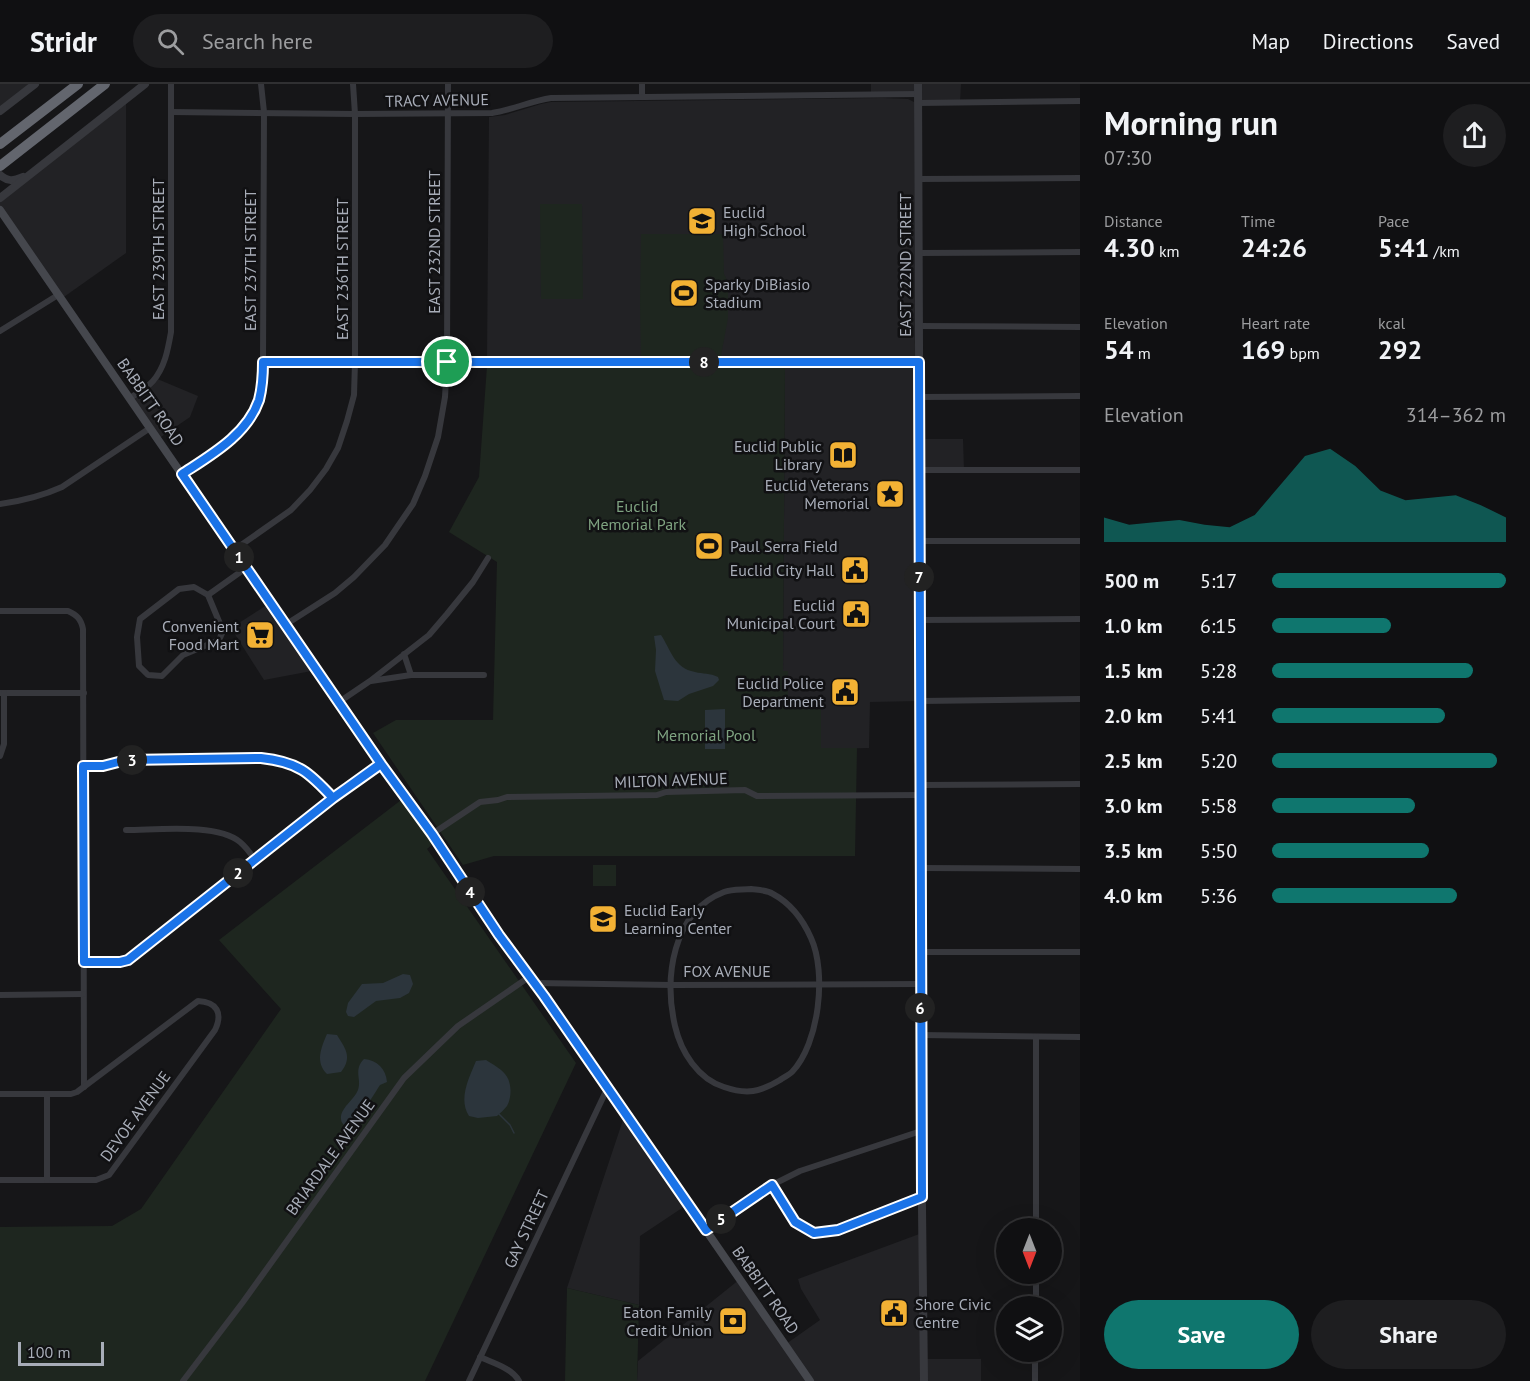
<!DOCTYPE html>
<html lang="en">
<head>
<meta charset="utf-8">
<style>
  :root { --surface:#101012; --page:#1e1e20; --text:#f1f3f6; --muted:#9c9d9f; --line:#303032; --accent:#0f766e }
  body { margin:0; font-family:"PT Sans",sans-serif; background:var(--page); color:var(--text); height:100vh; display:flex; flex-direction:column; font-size:22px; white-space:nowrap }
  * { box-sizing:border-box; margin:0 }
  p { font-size:20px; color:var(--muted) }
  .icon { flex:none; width:33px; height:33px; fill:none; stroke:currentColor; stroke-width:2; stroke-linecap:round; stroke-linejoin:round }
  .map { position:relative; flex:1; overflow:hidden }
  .side { display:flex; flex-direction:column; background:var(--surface); width:450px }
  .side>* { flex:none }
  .needle { width:39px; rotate:180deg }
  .buttons { position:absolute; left:996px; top:1134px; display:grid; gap:12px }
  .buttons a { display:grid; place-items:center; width:66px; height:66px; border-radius:50%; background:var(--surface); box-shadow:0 6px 24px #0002,0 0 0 2px var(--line); font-size:30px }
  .scale { position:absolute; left:18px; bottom:15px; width:86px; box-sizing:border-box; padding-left:6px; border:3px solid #a8adb8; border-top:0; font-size:16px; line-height:21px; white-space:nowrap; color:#a8adb8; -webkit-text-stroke:4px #111113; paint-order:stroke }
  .pin { position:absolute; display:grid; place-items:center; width:51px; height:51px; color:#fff; margin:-26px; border:3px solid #fff; border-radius:50%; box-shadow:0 2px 6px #0007 }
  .km { position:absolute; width:30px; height:30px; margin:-15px; border-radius:50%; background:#222; color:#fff; font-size:16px; line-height:30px; text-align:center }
  .round { display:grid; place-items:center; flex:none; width:63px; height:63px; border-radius:32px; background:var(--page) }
  .summary { display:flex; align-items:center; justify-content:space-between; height:102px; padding:0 24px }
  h1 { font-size:33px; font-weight:600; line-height:45px }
  .figures { display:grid; grid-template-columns:repeat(3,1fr); gap:9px; height:102px; padding:6px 24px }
  .figures div { display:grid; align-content:center }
  .figures b { font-size:26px; font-weight:600 }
  .figures small { font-size:16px; font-weight:400 }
  .figures p { font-size:16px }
  .chart { height:168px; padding:12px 24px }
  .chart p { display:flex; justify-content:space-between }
  .chart svg { width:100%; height:108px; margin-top:6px; fill:var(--accent); opacity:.7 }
  .action { display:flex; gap:12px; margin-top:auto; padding:12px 24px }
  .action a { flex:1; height:69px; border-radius:36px; background:var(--accent); color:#fff; font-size:24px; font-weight:600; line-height:69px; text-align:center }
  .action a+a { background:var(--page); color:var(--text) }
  ul { padding:0 24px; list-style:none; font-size:20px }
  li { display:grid; grid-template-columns:96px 72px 1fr; align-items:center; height:45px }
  li i { height:15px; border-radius:8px; background:var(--accent) }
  header { display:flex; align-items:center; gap:36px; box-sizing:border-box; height:84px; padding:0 30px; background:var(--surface); border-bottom:2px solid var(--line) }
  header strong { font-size:28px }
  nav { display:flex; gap:33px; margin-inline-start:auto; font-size:21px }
  .search { width:420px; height:54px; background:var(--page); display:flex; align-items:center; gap:15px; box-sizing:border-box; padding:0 21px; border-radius:33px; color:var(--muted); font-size:22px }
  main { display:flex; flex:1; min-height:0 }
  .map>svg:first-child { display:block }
</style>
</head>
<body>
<header>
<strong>Stridr</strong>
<div class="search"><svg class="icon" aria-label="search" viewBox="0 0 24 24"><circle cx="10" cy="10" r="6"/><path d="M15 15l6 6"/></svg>Search here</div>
<nav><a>Map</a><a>Directions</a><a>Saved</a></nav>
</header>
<main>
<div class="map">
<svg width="1080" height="1297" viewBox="0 0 1080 1297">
  <rect width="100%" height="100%" fill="#161618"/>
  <g fill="#222225">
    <polygon points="0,0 35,0 0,27"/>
    <polygon points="871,0 961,0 960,18 918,19 918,11 871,11"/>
    <polygon points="882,14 908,15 914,18 915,272 908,274 703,277 487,275 489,33 505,31 541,20 551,18"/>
    <polygon points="126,15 126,169 61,215 0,126 0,114"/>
    <polygon points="785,278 919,278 919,355 963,355 964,386 919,386 921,617 870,618 869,664 821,665 821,616 788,616 788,588 783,587"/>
    <polygon points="155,294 198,312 190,333 158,355 130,314"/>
    <polygon points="270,519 317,586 264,596 231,544"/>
    <polygon points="625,1030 688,1120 640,1152 639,1221 567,1204"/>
    <polygon points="922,1149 923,1275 981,1275 981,1297 637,1297 638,1277 740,1195 786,1260 820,1236 801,1205 798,1195"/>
  </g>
  <g fill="#1e261f">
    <polygon points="540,120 582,120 583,215 541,215"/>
    <polygon points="641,150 723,150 724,190 728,198 728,234 720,277 641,276 640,219"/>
    <polygon points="487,282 785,284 783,587 788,587 788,616 821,616 821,664 857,664 855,772 494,772 463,781 373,649 396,636 493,636 497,478 449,448 479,393"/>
    <polygon points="405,713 436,757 427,765 576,979 425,1297 0,1297 0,1143 112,1142 141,1125 281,925 219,856"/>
    <rect x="593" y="781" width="23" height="21"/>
    <polygon points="567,1204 639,1221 637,1297 565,1297"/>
  </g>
  <g fill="#2c353c">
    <path d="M 661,551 C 671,566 674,584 695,588 C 703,590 710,589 718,593 L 719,596 L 713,602 L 689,610 L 678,617 L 664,616 L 655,587 L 656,566 L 654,552 Z"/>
    <polygon points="725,625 725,665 705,665 705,626"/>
    <polygon points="403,890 410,891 413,900 409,909 400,914 376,917 354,933 348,932 346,928 348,919 362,900 383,899"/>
    <path d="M 327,950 L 337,951 C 345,964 353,973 341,988 L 327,990 C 315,978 321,964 327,950 Z"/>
    <path d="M 364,975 C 377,976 386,985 387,998 L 380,1001 L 378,1004 C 375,1009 371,1015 368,1020 C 364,1027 358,1046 346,1042 C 343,1041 341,1038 341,1035 C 340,1024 354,1016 358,1006 C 362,995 353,986 364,975 Z"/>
    <path d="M 486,976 C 492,980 500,984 505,990 C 512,998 512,1013 507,1022 C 504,1026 500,1029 497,1032 L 478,1034 L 469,1032 C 458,1015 469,994 476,977 Z"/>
  </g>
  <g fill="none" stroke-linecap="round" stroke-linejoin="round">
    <polyline stroke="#2c353c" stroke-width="1.5" points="499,1030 510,1041 514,1049"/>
    <g stroke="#37383d" stroke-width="6">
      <polyline points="642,13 642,0"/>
      <polyline points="918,19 1080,17"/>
      <path d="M 171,28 L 355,30 L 492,29 C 512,26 531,17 551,14 L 918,10"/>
      <polyline points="918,95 1080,94"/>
      <polyline points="918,169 1080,168"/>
      <polyline points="919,242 1080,243"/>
      <polyline points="0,247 58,211"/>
      <polyline points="263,278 919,278"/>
      <polyline points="919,313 1080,312"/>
      <path d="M 130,314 C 138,309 147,304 153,297 C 165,283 168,265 171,248 L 171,0"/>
      <polyline points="919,386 1080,386"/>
      <path d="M 182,390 C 211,371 247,351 259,316 C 262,304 263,290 263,278 L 264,28 L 261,0"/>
      <path d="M 0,420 C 22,417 42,412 62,403 L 150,344"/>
      <polyline points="919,457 1080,457"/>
      <polyline points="234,466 291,426 310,406 326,385 338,364 347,337 354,311 355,278 355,30 353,0"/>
      <polygon points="194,503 208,511 223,547 219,556 183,571 162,592 148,591 139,582 137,553 140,535 179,505"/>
      <polyline points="208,511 246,484"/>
      <path d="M 0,527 L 68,527 C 77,531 81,535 83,545 L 84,1003"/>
      <polyline points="919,536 1080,535"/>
      <polyline points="285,541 335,509 354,493 385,461 413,420 425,392 438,353 445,313 447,277 448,0"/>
      <polyline points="404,570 411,591"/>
      <polyline points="371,597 411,591 484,591"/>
      <polyline points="0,609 84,609"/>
      <polyline points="921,617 1080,615"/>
      <polyline points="339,618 370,597 429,551 447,530 473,498 488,474"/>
      <polyline points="0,672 4,660 4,609"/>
      <path d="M 83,682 L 103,682 L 126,676 L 261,674 C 298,678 309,688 333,714"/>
      <polyline points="921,701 1080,700"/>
      <path d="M 126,746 C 157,746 217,739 240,758 C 246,763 251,770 255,776"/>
      <polyline points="432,750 480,718 498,716 507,713 657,711 666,708 745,706 757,712 921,711"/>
      <polyline points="921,784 1080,785"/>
      <path d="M 751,805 C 758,806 767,806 773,810 C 790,819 803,836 811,854 C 827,889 819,960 792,988 C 789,991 784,993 780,996 C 760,1008 747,1011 724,1003 C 698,995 681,968 675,942 C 664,894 672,828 724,808 C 732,805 742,806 751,805 Z"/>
      <polyline points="921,868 1080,868"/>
      <polyline points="84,878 120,878 128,876 333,714 381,680"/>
      <polyline points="534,899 672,901 921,900"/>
      <polyline points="0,911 83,910"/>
      <polyline points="920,951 1080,953"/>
      <path d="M 0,1010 L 71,1010 L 77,1008 L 198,917 C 217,918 223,929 215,946 L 109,1091 L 96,1096 L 0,1096"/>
      <polyline points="47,1096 47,1010"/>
      <polyline points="772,1101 795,1138 814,1150 838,1145 922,1113"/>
      <polyline points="1036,1144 1036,953"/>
      <polyline points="706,1146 772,1101 800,1087 921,1047"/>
      <polyline points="1036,1222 1036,1190"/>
      <path d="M 480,1273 C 493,1279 512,1284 519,1297"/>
      <polyline points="183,1297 243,1218 404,994 458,942 529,893"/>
      <polyline points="469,1297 607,1005"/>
      <polyline points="1035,1297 1035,1268"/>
    </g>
    <g stroke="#37383d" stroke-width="8">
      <polyline points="918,0 921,782 920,951 924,1297"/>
      <polyline points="0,27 35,0"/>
      <path d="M 0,91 C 8,98 13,97 23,93"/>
      <polyline points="0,114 145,0"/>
    </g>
    <polyline stroke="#45474d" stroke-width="8" points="0,126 381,680 432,750 499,851 545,913 810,1297"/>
    <g stroke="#63666e" stroke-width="10">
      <polyline points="0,60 78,0"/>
      <polyline points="0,82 105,0"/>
    </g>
  </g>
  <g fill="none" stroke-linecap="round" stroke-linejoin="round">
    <g stroke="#fff" stroke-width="12">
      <path id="route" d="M 447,278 L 263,278 C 263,290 262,304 259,316 C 247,351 211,371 182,390 L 381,680 L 333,714 L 128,876 L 120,878 L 84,878 L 83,682 L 103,682 L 126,676 L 261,674 C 298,678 309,688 333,714 L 376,683 L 381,680 L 432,750 L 499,851 L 544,912 L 706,1146 L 772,1101 L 795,1138 L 814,1149 L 838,1146 L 922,1113 L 919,278 L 447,278"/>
    </g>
    <use href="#route" stroke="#1a73e8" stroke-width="8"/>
  </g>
  <defs>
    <g id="school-square" transform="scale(1.5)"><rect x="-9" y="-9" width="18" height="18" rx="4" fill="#f2b134" stroke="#111113"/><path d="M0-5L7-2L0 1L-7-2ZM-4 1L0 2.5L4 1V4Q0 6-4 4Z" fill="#111"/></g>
    <g id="stadium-square" transform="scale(1.5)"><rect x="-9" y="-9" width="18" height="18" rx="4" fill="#f2b134" stroke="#111113"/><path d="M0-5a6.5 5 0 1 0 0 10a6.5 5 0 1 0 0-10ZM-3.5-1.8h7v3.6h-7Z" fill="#111"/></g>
    <g id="library-square" transform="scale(1.5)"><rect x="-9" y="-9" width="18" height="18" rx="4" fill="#f2b134" stroke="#111113"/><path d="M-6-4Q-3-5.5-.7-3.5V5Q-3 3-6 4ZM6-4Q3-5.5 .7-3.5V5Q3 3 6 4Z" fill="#111"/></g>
    <g id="sight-square" transform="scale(1.5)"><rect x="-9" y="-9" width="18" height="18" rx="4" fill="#f2b134" stroke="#111113"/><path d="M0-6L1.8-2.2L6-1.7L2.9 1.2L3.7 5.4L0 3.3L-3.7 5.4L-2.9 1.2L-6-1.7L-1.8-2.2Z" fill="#111"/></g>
    <g id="civic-square" transform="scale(1.5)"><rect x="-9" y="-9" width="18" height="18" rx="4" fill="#f2b134" stroke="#111113"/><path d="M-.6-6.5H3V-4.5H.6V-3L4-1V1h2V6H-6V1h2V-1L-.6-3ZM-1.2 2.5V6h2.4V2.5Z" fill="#111"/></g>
    <g id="supermarket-square" transform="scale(1.5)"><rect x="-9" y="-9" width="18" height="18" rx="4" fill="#f2b134" stroke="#111113"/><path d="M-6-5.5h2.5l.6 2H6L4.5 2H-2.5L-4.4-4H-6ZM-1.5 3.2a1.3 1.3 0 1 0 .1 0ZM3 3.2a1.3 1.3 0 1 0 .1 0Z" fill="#111"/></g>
    <g id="bank-square" transform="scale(1.5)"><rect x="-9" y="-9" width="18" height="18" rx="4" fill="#f2b134" stroke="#111113"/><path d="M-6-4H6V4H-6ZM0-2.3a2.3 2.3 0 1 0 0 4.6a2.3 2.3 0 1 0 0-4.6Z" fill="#111"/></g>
  </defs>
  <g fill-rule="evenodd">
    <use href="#school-square" x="702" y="137"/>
    <use href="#stadium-square" x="684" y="209"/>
    <use href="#library-square" x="843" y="371"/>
    <use href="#sight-square" x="890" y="410"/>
    <use href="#stadium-square" x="709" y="462"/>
    <use href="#civic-square" x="855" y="486"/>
    <use href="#civic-square" x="856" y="530"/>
    <use href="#supermarket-square" x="260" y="551"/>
    <use href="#civic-square" x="845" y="608"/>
    <use href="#school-square" x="603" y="835"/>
    <use href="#civic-square" x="894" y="1229"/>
    <use href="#bank-square" x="733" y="1237"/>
  </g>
  <g text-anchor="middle" stroke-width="5" stroke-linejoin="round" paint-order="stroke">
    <g font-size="16" fill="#a8adb8" stroke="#111113">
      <text transform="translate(437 16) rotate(-1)" y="6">TRACY AVENUE</text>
      <text transform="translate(434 158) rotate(-90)" y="6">EAST 232ND STREET</text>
      <text transform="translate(158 165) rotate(-90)" y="6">EAST 239TH STREET</text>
      <text transform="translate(250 176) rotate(-90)" y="6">EAST 237TH STREET</text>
      <text transform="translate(905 181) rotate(-90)" y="6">EAST 222ND STREET</text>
      <text transform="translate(342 185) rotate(-90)" y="6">EAST 236TH STREET</text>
      <text transform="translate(151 318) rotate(55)" y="6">BABBITT ROAD</text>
      <text transform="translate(671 696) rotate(-2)" y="6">MILTON AVENUE</text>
      <text x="727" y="893">FOX AVENUE</text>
      <text transform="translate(135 1032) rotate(-54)" y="6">DEVOE AVENUE</text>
      <text transform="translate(330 1073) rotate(-54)" y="6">BRIARDALE AVENUE</text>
      <text transform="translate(526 1145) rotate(-65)" y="6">GAY STREET</text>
      <text transform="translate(766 1206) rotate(55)" y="6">BABBITT ROAD</text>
    </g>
    <g font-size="16" fill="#a8adb8" stroke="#111113" text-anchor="end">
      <text x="723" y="134" text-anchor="start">Euclid<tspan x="723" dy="18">High School</tspan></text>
      <text x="705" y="206" text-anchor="start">Sparky DiBiasio<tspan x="705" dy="18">Stadium</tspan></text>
      <text x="822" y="368">Euclid Public<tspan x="822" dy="18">Library</tspan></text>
      <text x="869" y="407">Euclid Veterans<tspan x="869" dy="18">Memorial</tspan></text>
      <text x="730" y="468" text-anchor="start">Paul Serra Field</text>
      <text x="834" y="492">Euclid City Hall</text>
      <text x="835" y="527">Euclid<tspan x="835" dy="18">Municipal Court</tspan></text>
      <text x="239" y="548">Convenient<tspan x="239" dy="18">Food Mart</tspan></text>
      <text x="824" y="605">Euclid Police<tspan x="824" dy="18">Department</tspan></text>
      <text x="624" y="832" text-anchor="start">Euclid Early<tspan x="624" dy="18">Learning Center</tspan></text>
      <text x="915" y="1226" text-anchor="start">Shore Civic<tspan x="915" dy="18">Centre</tspan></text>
      <text x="712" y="1234">Eaton Family<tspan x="712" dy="18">Credit Union</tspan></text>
    </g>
    <g font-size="16" fill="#7fa381" stroke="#111113">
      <text x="637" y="428">Euclid<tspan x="637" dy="18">Memorial Park</tspan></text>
      <text x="706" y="657">Memorial Pool</text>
    </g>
  </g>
</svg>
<div class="buttons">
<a><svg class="needle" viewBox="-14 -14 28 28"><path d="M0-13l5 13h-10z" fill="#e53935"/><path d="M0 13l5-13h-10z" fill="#9c9d9f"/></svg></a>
<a><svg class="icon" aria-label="layers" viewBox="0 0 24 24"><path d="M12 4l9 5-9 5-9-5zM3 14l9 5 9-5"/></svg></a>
</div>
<div class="scale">100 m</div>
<div class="pin" style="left:447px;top:278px;background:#1e9e55"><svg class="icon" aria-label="arrive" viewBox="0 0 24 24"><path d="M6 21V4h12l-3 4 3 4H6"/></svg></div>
<b class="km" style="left:239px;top:473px">1</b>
<b class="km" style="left:238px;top:789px">2</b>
<b class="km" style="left:132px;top:676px">3</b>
<b class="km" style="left:470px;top:808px">4</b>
<b class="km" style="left:721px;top:1135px">5</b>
<b class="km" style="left:920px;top:924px">6</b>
<b class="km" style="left:919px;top:493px">7</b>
<b class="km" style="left:704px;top:278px">8</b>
</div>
<section class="side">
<div class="summary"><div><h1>Morning run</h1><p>07:30</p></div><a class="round"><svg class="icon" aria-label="share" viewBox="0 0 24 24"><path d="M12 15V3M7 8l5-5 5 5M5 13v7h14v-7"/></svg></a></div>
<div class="figures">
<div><p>Distance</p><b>4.30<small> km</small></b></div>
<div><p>Time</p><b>24:26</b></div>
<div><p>Pace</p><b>5:41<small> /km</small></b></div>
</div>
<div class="figures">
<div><p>Elevation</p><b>54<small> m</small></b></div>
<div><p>Heart rate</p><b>169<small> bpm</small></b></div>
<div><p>kcal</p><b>292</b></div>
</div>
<div class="chart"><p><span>Elevation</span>314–362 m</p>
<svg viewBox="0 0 160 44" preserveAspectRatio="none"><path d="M0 44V34L10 37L20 36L30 35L40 37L50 38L60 33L70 21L80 9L90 6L100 13L110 23L120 27L130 26L140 25L150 29L160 34V44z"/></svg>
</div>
<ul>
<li><b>500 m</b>5:17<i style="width:100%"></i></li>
<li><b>1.0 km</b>6:15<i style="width:51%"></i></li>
<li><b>1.5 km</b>5:28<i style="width:86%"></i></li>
<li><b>2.0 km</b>5:41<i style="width:74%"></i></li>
<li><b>2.5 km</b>5:20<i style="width:96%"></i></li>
<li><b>3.0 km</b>5:58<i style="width:61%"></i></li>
<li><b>3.5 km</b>5:50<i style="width:67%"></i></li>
<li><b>4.0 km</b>5:36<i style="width:79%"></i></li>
</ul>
<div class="action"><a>Save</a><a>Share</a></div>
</section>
</main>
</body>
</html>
